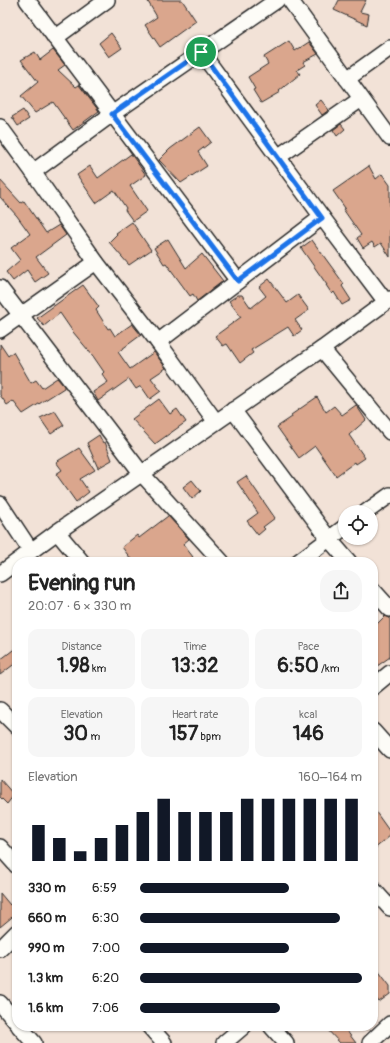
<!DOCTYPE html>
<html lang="en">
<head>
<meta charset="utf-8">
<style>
  :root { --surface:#fff; --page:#f6f6f6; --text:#222; --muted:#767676; --accent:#111827 }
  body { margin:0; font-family:Pangolin,sans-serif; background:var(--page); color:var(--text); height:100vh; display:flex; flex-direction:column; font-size:15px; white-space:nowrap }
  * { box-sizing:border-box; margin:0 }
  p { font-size:13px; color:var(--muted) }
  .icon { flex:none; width:22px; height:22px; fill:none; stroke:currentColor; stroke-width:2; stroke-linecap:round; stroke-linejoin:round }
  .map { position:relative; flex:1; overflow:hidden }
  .sheet { position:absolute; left:12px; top:557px; width:366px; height:474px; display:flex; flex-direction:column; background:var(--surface); border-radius:16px; box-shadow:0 1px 3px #0004 }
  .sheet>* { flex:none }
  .buttons { position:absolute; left:338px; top:505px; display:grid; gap:8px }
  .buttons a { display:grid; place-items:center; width:40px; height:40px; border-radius:50%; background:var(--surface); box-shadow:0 1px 3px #0004; font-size:20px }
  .pin { position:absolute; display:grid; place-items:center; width:34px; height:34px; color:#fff; margin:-17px; border:2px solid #fff; border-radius:50%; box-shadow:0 1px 4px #0007 }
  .round { display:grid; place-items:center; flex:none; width:42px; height:42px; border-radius:16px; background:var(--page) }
  .head { display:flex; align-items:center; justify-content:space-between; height:68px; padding:0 16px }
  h1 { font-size:22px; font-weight:700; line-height:30px }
  .metrics { display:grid; grid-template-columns:repeat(3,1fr); gap:6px; height:68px; padding:4px 16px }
  .metrics div { display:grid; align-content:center; border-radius:10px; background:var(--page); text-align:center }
  .metrics b { font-size:20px; font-weight:700 }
  .metrics small { font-size:11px; font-weight:400 }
  .metrics p { font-size:11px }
  .chart { height:112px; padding:8px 16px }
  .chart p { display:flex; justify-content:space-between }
  .chart svg { width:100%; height:72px; margin-top:4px; stroke:var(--accent); stroke-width:6 }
  ul { padding:0 16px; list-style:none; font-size:13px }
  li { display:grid; grid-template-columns:64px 48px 1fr; align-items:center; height:30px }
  li i { height:10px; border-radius:5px; background:var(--accent) }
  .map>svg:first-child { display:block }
</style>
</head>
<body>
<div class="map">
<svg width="390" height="1043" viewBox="0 0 390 1043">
  <rect width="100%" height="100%" fill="#f2e2d7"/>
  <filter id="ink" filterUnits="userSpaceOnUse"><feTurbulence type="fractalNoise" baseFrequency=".025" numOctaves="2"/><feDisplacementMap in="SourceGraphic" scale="8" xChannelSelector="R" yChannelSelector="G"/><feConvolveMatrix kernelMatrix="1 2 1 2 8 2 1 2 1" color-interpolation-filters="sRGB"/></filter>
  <g filter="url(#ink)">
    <g fill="#daa68d" stroke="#2b2b2b">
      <polygon points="147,0 182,0 196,21 160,47 145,25 157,17"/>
      <polygon points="339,0 366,0 360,12 369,14 367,25 334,10"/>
      <polygon points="111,33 122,48 109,57 99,43"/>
      <polygon points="289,41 295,51 309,42 318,54 303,62 305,65 297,70 300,74 279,91 280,92 261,103 253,90 255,89 248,77 268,64 264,57"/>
      <polygon points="53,50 65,65 58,70 76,87 79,85 99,111 73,130 53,102 35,113 21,96 38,82 21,60 35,52 40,60"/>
      <polygon points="321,100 329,110 322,115 315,105"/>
      <polygon points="23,110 29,119 18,126 12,117"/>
      <polygon points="341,124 345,129 337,136 333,130"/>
      <polygon points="200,127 211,142 198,152 207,166 181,183 159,160 170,149"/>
      <polygon points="131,154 146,175 130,186 147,211 133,221 125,210 126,208 114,190 96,203 77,175 90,166 98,178"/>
      <polygon points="369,166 376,179 382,174 390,185 390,257 381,243 375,247 372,242 363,248 357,238 361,235 343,209 345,208 333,191"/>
      <polygon points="0,180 21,203 24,201 46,233 59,225 66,235 36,257 48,273 35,282 27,270 13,281 6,272 20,260 11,248 30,234 17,216 0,197"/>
      <polygon points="132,222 151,250 129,265 109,242 117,234 116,233"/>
      <polygon points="168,239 186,268 202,254 223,281 197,301 193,294 190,296 166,263 164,264 154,248"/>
      <polygon points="312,240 344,284 342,286 351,300 342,305 334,292 332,294 326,285 327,285 301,248"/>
      <polygon points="269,279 287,303 298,295 309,310 295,320 302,330 294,336 288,327 251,350 253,353 240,363 227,344 223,346 215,336 241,317 229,301 238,295 242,295 251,308 266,296 259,287"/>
      <polygon points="83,285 99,307 96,310 108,329 110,328 115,336 132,324 141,335 118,352 130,369 154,352 166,368 151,378 161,391 150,399 141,386 136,389 129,379 98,401 93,392 108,382 102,374 104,372 93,356 73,332 60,313 44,326 37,318"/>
      <polygon points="0,344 8,356 13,352 31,383 36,380 42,388 57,378 64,386 64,388 23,414 13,401 7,405 0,395"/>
      <polygon points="317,397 326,412 334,406 342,415 356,405 366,420 349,435 365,458 356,464 355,462 336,476 315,446 299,458 277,427 292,417 291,415"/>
      <polygon points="159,399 170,414 177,409 186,422 155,444 132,419"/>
      <polygon points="55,411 64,425 51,434 40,418"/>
      <polygon points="99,435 103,443 105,442 112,460 98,468 87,443"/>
      <polygon points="79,448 95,470 80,479 89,492 76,502 56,474 62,470 56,462"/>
      <polygon points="246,476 275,518 263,527 265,529 258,535 247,521 258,513 237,482"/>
      <polygon points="192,480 201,491 192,499 183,487"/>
      <polygon points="168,516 189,539 183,544 193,557 186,562 133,562 122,547 137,535 139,538"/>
      <polygon points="385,616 390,618 390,657 373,669 373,628"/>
      <polygon points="17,647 17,662 0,675 0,660"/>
      <polygon points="0,779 14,795 7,804 0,797"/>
      <polygon points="373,808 390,832 390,836 373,850"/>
      <polygon points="0,893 10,905 17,899 17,913 0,927"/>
      <polygon points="373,964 390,986 390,994 379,1002 373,994"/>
      <polygon points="324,1026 343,1026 356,1043 340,1043"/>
    </g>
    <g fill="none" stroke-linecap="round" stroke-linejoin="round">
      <g stroke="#2b2b2b" stroke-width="18">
        <g id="minor">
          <polyline points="27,0 238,281"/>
          <polyline points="290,0 390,138"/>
          <polyline points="55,38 107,0"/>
          <polyline points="201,52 322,217 386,302"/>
          <polyline points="347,79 390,48"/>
          <polyline points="0,127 33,172 96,262 158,342 216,422"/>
          <polyline points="278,157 361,99"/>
          <polyline points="33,172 112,114 277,0"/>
          <polyline points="0,288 142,474 222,562"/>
          <polyline points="0,330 96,262"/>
          <polyline points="158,342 322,217"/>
          <polyline points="322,349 390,432"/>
          <polyline points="233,410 329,539 349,562"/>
          <polyline points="0,504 31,551"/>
          <polyline points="366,512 390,495"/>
          <polyline points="57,532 82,562"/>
          <polyline points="298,562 345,527"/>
          <polyline points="0,574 57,532 322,349 390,299"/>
          <polyline points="373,590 390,609"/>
          <polyline points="373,687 390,673"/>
          <polyline points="0,710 17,727"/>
          <polyline points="373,731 390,750"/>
          <polyline points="0,847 17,866"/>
          <polyline points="373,889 390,908"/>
          <polyline points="0,949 17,932"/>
          <polyline points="0,1003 17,1023"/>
          <polyline points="19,1026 34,1043"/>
          <polyline points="149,1026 164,1043"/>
          <polyline points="271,1026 286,1043"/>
          <polyline points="224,1043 244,1026"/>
          <polyline points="370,1043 390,1024"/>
        </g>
      </g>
      <use href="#minor" stroke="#fdfcf7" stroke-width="15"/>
    </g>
  </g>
  <g fill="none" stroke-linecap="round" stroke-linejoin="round" filter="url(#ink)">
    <g stroke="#fff" stroke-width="8">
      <polygon id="route" points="201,52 322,218 238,281 112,114"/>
    </g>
    <use href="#route" stroke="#1a73e8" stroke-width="5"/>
  </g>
</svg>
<div class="buttons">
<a><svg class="icon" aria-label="locate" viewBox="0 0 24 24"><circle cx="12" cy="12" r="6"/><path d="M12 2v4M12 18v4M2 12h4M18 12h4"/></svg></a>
</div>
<div class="pin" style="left:201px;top:52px;background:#1e9e55"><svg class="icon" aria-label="arrive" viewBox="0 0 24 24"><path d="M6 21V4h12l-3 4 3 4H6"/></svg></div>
<section class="sheet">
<div class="head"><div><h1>Evening run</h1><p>20:07 · 6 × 330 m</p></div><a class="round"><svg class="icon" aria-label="share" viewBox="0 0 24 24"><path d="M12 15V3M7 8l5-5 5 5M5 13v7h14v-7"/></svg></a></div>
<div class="metrics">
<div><p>Distance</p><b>1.98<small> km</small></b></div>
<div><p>Time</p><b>13:32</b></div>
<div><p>Pace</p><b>6:50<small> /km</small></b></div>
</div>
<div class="metrics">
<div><p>Elevation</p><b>30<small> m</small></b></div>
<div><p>Heart rate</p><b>157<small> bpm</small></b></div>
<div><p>kcal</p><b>146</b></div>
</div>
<div class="chart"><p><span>Elevation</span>160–164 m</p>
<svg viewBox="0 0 160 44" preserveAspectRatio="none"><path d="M5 44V22M15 44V30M25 44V38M35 44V30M45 44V22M55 44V14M65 44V6M75 44V14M85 44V14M95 44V14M105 44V6M115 44V6M125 44V6M135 44V6M145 44V6M155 44V6"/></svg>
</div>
<ul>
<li><b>330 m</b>6:59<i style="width:67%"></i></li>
<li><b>660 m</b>6:30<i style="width:90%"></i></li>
<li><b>990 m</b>7:00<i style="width:67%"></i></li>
<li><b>1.3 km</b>6:20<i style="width:100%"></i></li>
<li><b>1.6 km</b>7:06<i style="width:63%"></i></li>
</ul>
</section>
</div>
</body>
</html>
